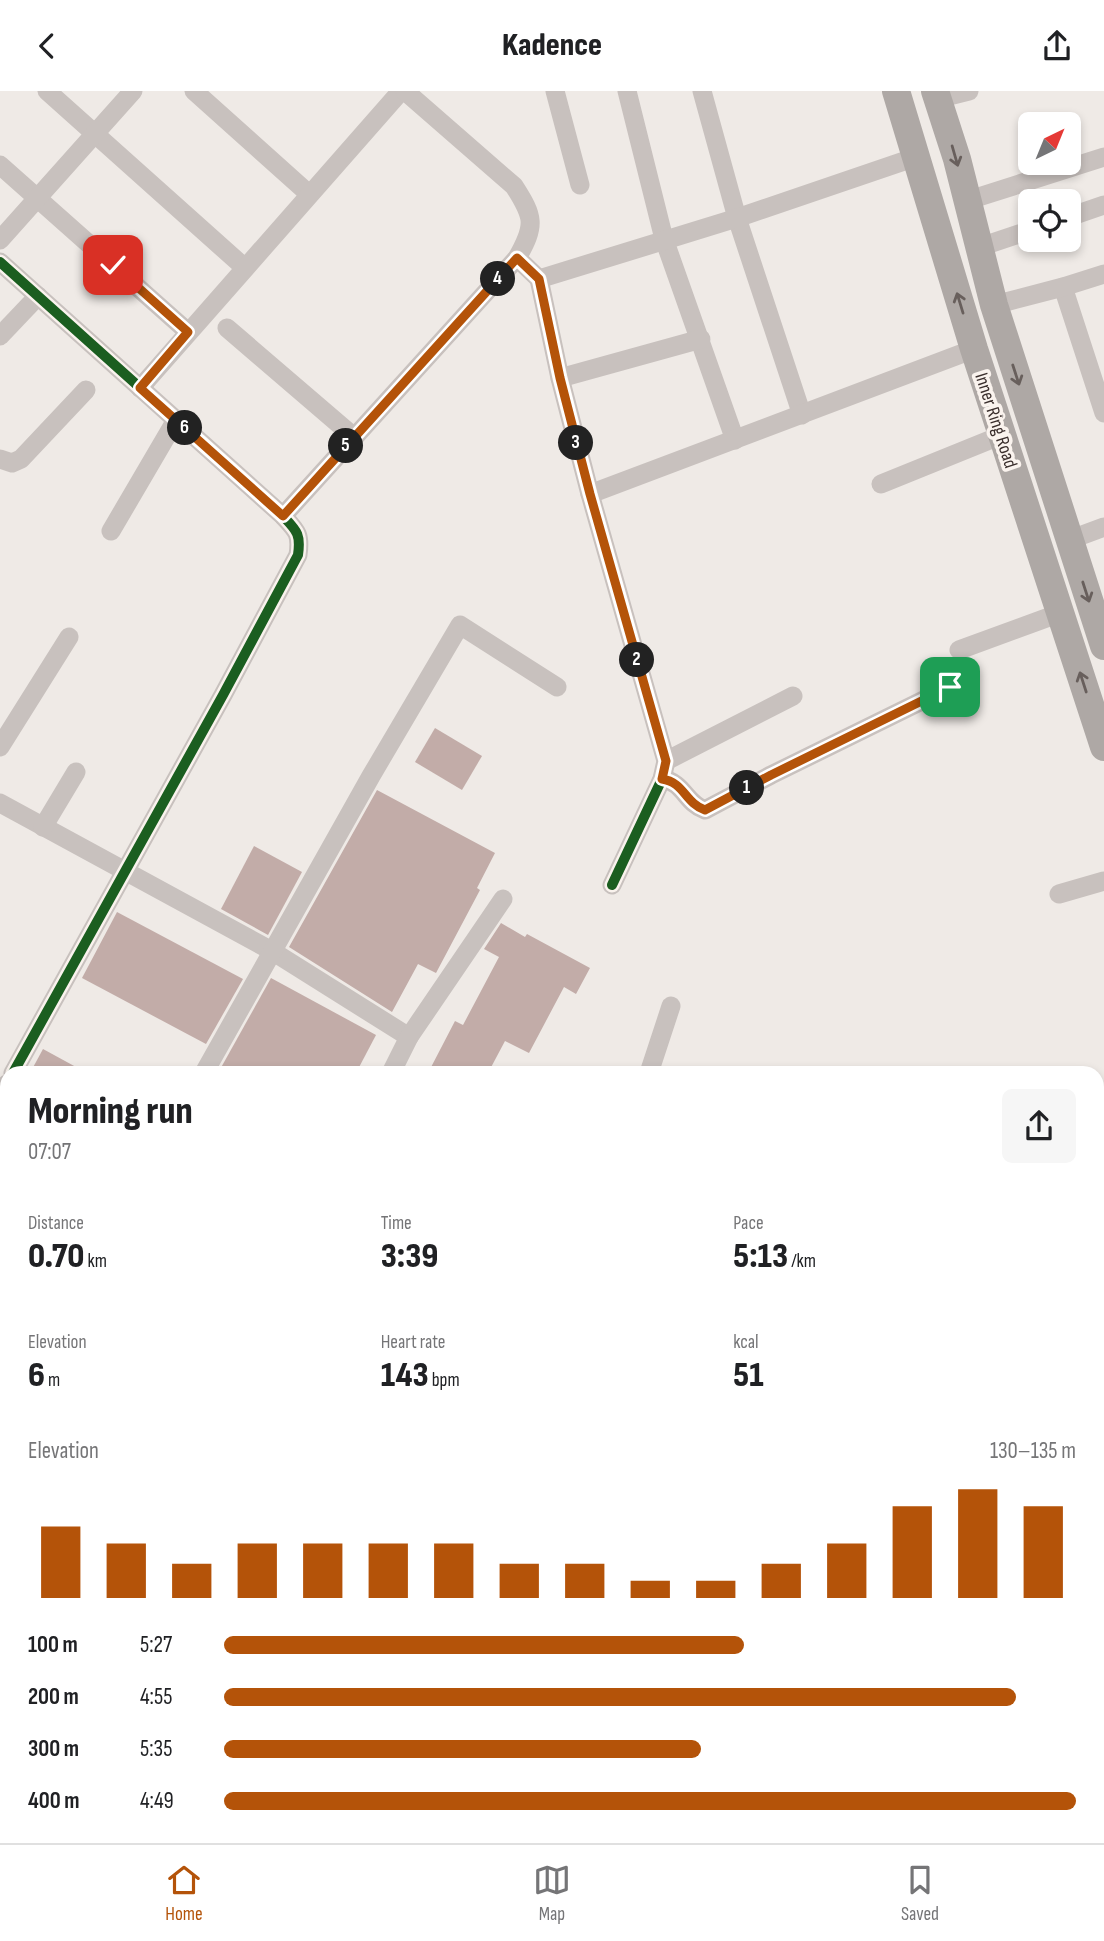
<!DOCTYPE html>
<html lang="en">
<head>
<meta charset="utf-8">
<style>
  :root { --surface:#fff; --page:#f6f6f6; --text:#202124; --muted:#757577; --line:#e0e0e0; --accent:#b45309 }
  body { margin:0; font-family:"Sofia Sans Condensed",sans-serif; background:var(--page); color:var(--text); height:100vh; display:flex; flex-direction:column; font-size:26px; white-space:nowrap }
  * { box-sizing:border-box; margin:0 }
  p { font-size:23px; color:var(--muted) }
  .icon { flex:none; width:38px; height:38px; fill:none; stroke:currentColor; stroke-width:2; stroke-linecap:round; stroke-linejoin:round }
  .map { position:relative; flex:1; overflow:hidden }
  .drawer { position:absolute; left:0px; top:975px; width:1104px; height:779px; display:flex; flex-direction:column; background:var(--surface); border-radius:21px 21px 0 0; box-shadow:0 4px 10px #0003 }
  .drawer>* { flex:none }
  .needle { width:46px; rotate:43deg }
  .fabs { position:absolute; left:1018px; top:21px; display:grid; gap:14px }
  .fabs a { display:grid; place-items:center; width:63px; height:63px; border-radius:10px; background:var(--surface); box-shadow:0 4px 10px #0003; font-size:35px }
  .pin { position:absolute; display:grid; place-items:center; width:60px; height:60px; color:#fff; margin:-30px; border-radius:14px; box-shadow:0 4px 10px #0006 }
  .km { position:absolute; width:35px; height:35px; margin:-18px; border-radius:50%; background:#222; color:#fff; font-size:19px; line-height:35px; text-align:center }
  .round { display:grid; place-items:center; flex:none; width:74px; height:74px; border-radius:10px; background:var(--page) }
  .headline { display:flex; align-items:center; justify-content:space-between; height:119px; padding:0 28px }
  h1 { font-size:38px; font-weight:800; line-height:52px }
  .metrics { display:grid; grid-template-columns:repeat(3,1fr); gap:10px; height:119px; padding:7px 28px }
  .metrics div { display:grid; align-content:center }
  .metrics b { font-size:35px; font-weight:800 }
  .metrics small { font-size:19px; font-weight:400 }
  .metrics p { font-size:19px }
  .chart { height:196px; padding:14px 28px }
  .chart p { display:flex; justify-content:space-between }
  .chart svg { width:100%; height:126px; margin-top:7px; stroke:var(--accent); stroke-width:6 }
  ul { padding:0 28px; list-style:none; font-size:23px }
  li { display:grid; grid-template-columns:112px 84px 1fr; align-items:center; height:52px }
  li i { height:18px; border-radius:9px; background:var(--accent) }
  header { display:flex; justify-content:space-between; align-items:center; height:91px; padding:0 28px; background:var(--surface); font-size:32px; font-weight:800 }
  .dock { display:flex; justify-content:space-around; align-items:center; height:98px; border-top:2px solid var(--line); background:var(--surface); font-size:19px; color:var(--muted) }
  .dock a { display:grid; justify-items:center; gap:4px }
  .dock .selected { color:var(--accent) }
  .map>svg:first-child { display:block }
</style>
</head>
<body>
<header><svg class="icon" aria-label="back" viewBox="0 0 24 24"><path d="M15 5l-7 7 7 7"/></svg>Kadence<svg class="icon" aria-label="share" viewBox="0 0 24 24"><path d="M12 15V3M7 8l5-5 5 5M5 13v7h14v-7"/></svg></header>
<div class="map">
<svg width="1104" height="1752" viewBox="0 0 1104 1752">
  <rect width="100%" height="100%" fill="#efeae6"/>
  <g fill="#c2aca8">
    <polygon points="435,637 482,665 462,699 415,671"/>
    <polygon points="377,699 495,762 477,797 480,799 436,882 418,873 392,921 289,856"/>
    <polygon points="254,755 302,781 268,844 221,818"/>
    <polygon points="117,821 243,888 206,953 82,887"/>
    <polygon points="501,832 525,846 527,843 590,877 576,903 564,896 529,962 505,950 488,982 428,982 455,930 463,934 499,866 484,858"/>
    <polygon points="271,887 376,944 356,982 218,982"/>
    <polygon points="43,958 87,982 30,982"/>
  </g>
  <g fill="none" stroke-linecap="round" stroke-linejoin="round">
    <g stroke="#c8c1be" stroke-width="19">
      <polyline points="47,0 245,177"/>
      <polyline points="194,0 309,103"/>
      <polyline points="555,0 580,94"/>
      <polyline points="627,0 664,148 735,349"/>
      <polyline points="702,0 737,127 802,324"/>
      <polyline points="937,8 969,0"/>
      <polyline points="0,74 188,241"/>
      <polyline points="966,110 1104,66"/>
      <polyline points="1069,126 1104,114"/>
      <polyline points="0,149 133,0"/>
      <polyline points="980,156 1031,139"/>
      <polyline points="517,167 539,188 560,287 590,403 666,670 662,688 612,794"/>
      <path d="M 0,171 L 283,425 C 297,440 301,443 298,464 L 223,604 L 13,982"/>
      <polyline points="539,188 737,127 916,66"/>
      <polyline points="1063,196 1104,322"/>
      <polyline points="994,214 1063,196 1104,183"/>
      <polyline points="227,237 354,346"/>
      <polyline points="0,245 38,205"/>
      <polyline points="560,287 701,248"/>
      <polyline points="140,297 401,0"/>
      <polyline points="0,368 12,372 21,368 86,299"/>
      <polyline points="881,393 1002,344"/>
      <polyline points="590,403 974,258"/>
      <path d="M 283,425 L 517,167 C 536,134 534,126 514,95 L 405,0"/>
      <polyline points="111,440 176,329"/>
      <polyline points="1069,449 1104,436"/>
      <polyline points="959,559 1060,522"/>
      <polyline points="0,656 69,546"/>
      <polyline points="666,670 793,605"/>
      <path d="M 662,688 C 684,691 685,712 705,719 L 771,684 L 950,596"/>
      <polyline points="0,712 272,860 409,946"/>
      <polyline points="43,736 76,681"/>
      <polyline points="1059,803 1104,790"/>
      <polyline points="204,982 371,685 460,534 557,596"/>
      <polyline points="391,982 409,946 503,808"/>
      <polyline points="649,982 671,915"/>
      <polyline points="0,1005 7,993"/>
      <polyline points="0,1075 7,1079"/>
      <polyline points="1097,1216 1104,1220"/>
      <polyline points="0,1236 7,1239"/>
      <polyline points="1097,1307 1104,1311"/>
      <polyline points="1097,1550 1104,1535"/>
      <polyline points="0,1706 7,1708"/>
      <polyline points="0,1744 7,1734"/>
      <polyline points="31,1746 52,1752"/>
      <polyline points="372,1746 391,1752"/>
      <polyline points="699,1746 716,1752"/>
      <polyline points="1006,1752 1009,1746"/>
    </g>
    <g stroke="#b7b0ad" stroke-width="24">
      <polyline points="0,1404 7,1405"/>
      <polyline points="1094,1746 1104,1751"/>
    </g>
    <g stroke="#aea8a5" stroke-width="28">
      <polyline points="896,0 974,258 1104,656"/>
      <polyline points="935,0 957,68 994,214 1104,555"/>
    </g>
    <g stroke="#faf3ee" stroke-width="15">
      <g id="cycleway">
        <polyline points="517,167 539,188 560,287 590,403 666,670 662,688 612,794"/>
        <path d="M 0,171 L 283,425 C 297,440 301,443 298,464 L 223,604 L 13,982"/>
      </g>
    </g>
    <use href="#cycleway" stroke="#1b5e20" stroke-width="10"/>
  </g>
  <defs><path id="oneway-shaft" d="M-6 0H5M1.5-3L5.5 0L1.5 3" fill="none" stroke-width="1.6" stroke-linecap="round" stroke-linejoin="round" transform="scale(1.75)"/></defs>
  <g stroke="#685f5c">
    <use href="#oneway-shaft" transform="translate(955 65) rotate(74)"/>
    <use href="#oneway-shaft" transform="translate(960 212) rotate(-107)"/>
    <use href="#oneway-shaft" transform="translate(1016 284) rotate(72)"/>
    <use href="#oneway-shaft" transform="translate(1086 501) rotate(72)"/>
    <use href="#oneway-shaft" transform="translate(1083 591) rotate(-108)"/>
  </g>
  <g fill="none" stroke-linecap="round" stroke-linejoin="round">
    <g stroke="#fff" stroke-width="14">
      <path id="route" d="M 113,174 L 188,241 L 140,297 L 283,425 L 517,167 L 539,188 L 560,287 L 590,403 L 666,670 L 662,688 C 684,691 685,712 705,719 L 771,684 L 950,596"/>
    </g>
    <use href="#route" stroke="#b45309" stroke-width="9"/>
  </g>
  <g text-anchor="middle" stroke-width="7" stroke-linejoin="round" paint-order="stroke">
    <g font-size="19" fill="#3a2e2c" stroke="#faf3ee">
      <text transform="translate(997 329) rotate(72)" y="7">Inner Ring Road</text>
    </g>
  </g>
</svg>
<div class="fabs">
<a><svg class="needle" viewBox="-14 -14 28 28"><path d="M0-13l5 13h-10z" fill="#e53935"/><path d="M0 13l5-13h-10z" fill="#757577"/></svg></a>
<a><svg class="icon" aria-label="locate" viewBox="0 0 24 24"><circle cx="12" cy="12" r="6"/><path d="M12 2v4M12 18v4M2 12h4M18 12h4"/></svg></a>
</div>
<div class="pin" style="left:950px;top:596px;background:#1e9e55"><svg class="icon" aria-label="arrive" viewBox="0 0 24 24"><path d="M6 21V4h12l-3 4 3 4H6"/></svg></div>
<div class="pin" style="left:113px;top:174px;background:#d93025"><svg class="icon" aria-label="check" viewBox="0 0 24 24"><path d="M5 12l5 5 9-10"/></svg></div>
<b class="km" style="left:747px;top:697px">1</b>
<b class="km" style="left:637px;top:569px">2</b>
<b class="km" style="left:576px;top:352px">3</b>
<b class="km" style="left:498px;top:188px">4</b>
<b class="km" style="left:346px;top:355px">5</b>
<b class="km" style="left:185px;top:337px">6</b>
<section class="drawer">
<div class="headline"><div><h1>Morning run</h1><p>07:07</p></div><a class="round"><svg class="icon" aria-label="share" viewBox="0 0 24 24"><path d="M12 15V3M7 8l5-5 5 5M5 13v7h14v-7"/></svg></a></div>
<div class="metrics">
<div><p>Distance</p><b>0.70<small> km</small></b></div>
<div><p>Time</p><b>3:39</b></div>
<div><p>Pace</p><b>5:13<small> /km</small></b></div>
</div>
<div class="metrics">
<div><p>Elevation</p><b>6<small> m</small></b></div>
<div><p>Heart rate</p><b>143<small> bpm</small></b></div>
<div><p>kcal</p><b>51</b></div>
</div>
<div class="chart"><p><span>Elevation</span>130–135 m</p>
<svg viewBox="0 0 160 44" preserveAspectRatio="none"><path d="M5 44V19M15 44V25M25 44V32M35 44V25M45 44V25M55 44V25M65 44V25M75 44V32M85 44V32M95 44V38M105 44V38M115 44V32M125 44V25M135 44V12M145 44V6M155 44V12"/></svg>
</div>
<ul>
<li><b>100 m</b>5:27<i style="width:61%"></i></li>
<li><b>200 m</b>4:55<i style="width:93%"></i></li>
<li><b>300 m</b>5:35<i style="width:56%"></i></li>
<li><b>400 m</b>4:49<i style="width:100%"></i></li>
</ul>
</section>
</div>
<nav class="dock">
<a class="selected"><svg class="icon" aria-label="home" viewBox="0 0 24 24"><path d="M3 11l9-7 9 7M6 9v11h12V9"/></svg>Home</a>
<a><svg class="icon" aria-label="map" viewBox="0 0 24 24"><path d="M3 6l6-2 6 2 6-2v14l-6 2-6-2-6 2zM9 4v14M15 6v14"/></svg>Map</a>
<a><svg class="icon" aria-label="saved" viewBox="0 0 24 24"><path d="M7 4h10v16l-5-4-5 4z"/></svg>Saved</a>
</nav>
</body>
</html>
